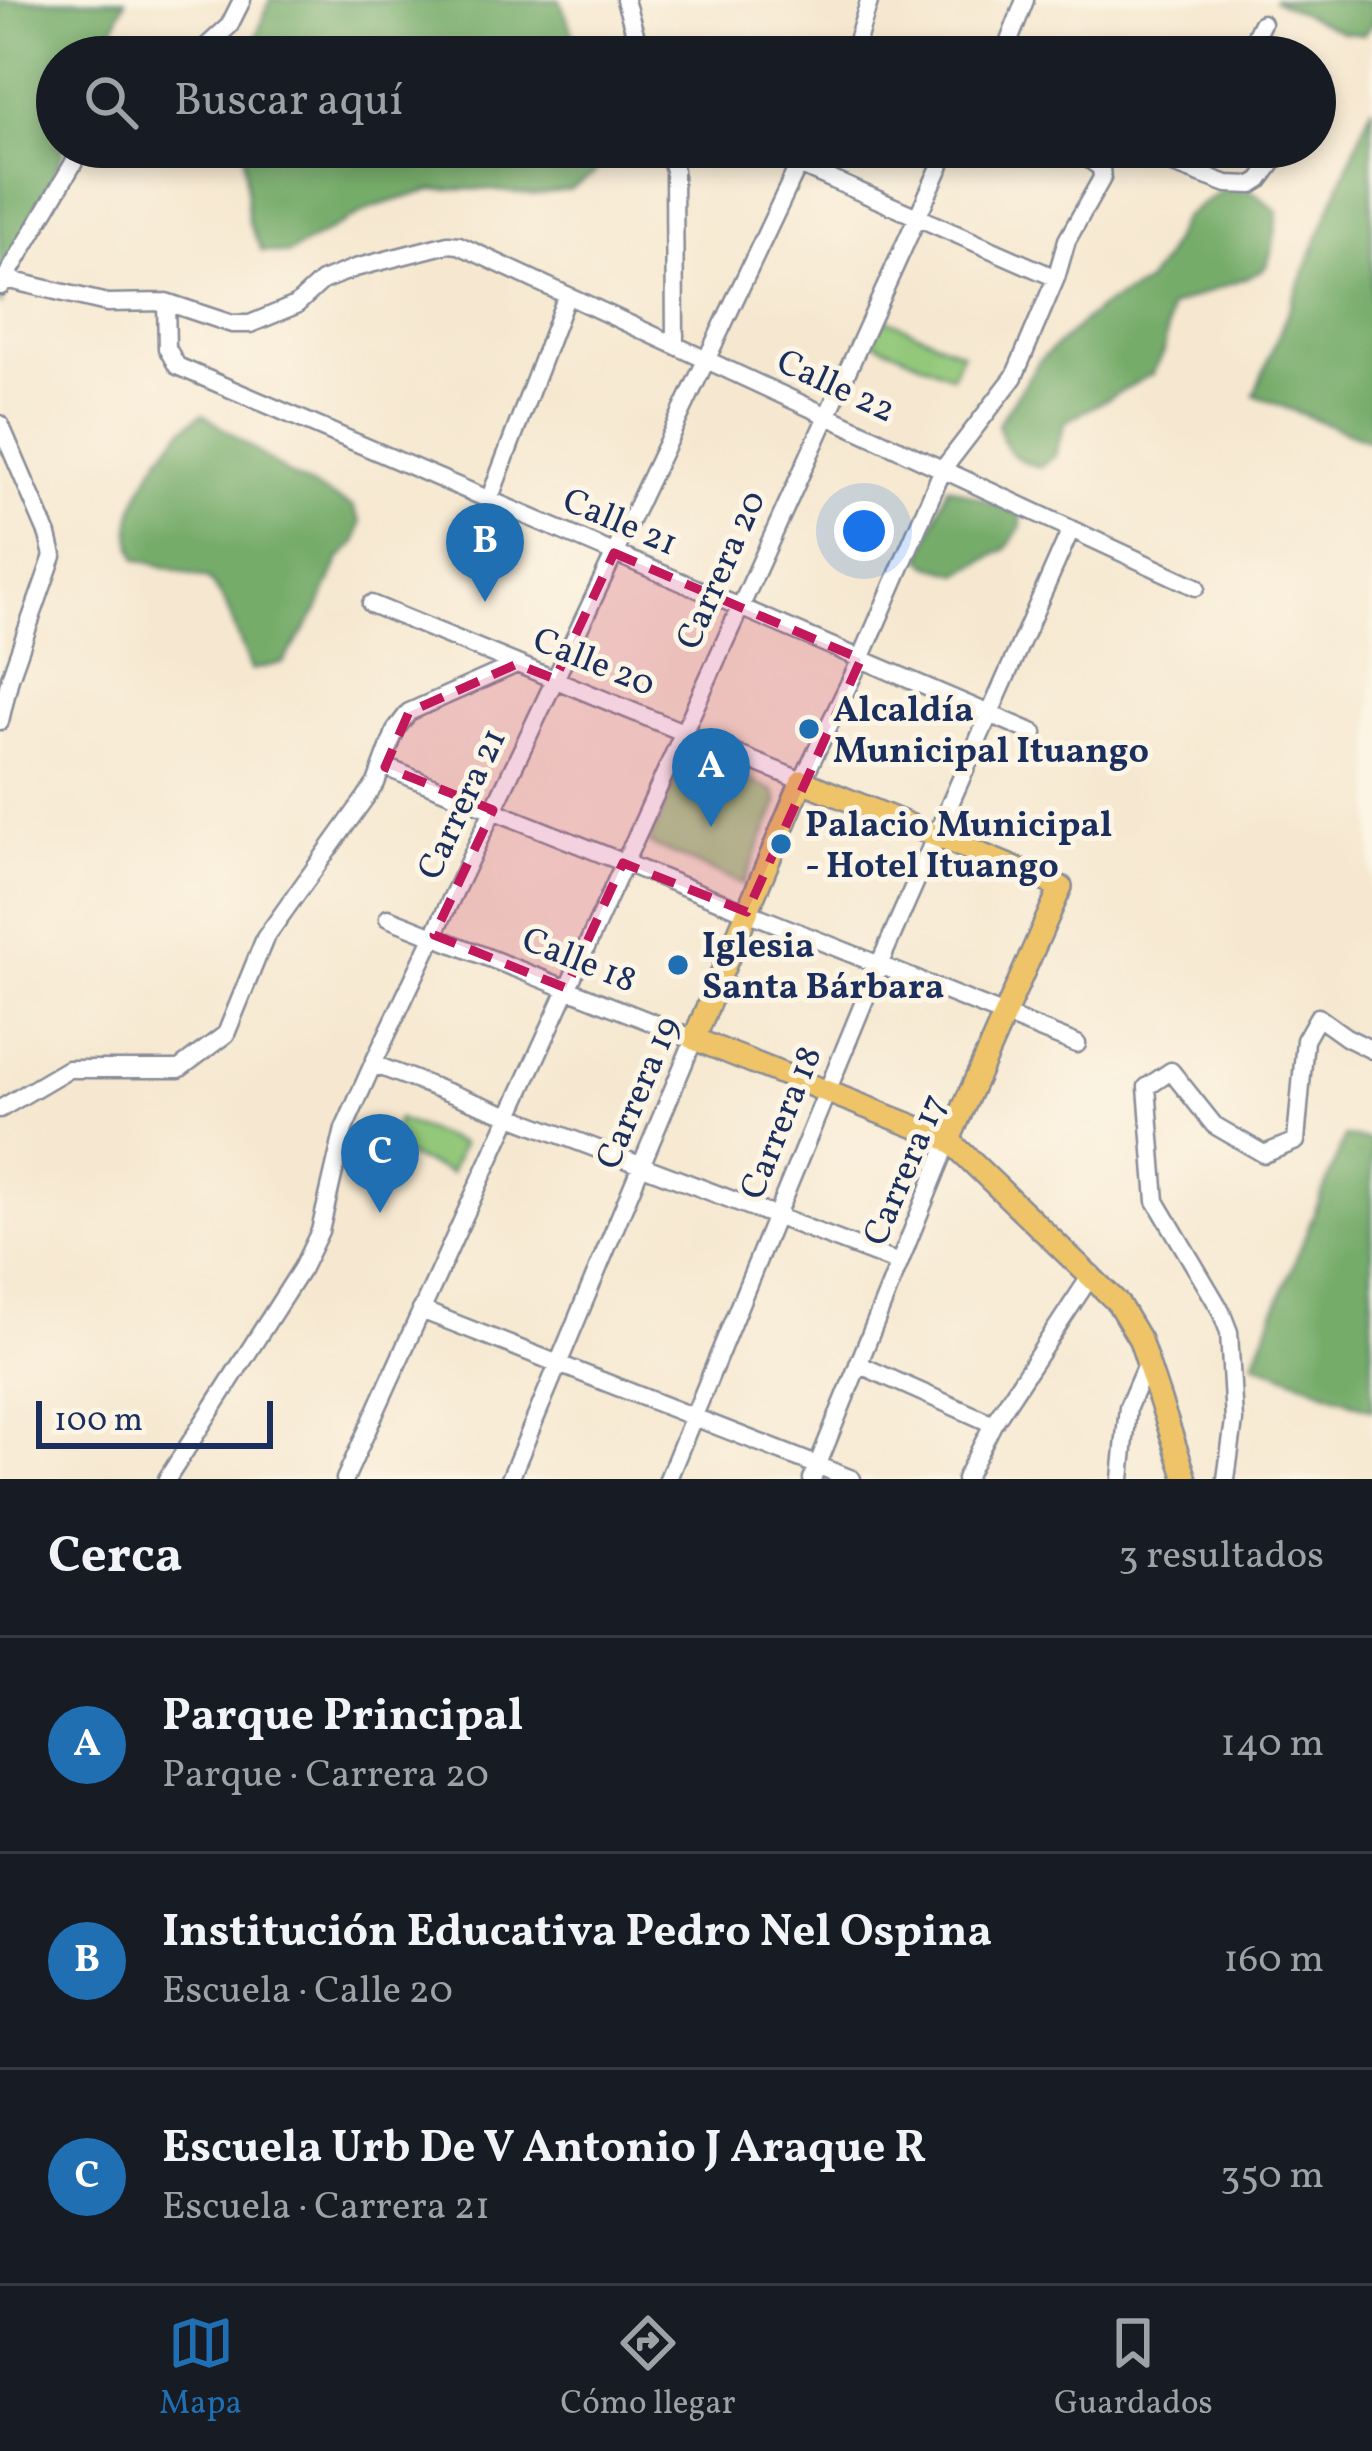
<!DOCTYPE html>
<html lang="es">
<meta charset="utf-8">
<style>
body{margin:0;font-family:Vollkorn,serif;background:#242831;color:#f1f3f6}
.scale{position:absolute;left:36px;bottom:30px;width:237px;box-sizing:border-box;padding-left:12px;border:6px solid #1b2f5e;border-top:0;font-size:33px;line-height:42px;white-space:nowrap;color:#1b2f5e;-webkit-text-stroke:9px #fcf5e5;paint-order:stroke}
.you{position:absolute;left:864px;top:531px;width:42px;height:42px;margin:-30px;border:9px solid #fff;border-radius:50%;background:#1a73e8;box-shadow:0 0 0 18px #1a73e833}
.badge{display:grid;place-items:center;width:78px;height:78px;border-radius:50%;background:#1f6fb2;color:#fff;font-size:39px;font-weight:700}
.pin{position:absolute;translate:-50% -99px;filter:drop-shadow(0 3px 6px #0008)}
.pin::after{content:'';position:absolute;top:63px;width:42px;height:36px;background:inherit;clip-path:polygon(0 0,100% 0,50% 100%)}
.list{margin:0;padding:0;list-style:none}
h2{display:flex;justify-content:space-between;align-items:center;height:156px;margin:0;padding:0 48px;font-size:51px}
h2 small{font-size:39px;font-weight:400;color:#9ea1a6}
.list li{display:grid;grid-template-columns:78px 1fr auto;gap:36px;align-items:center;box-sizing:border-box;height:216px;padding:0 48px;border-top:3px solid #363941}
.list b{display:block;font-size:45px;white-space:nowrap}
.list p{margin:0;font-size:39px;white-space:nowrap;color:#9ea1a6}
.list em{font-size:39px;font-style:normal;color:#9ea1a6}
.icon{flex:none;width:66px;height:66px;fill:none;stroke:currentColor;stroke-width:2;stroke-linecap:round;stroke-linejoin:round}
.map{position:relative;flex:none;width:1372px;height:1479px;overflow:hidden}
.search{position:absolute;background:#171b24;box-shadow:0 6px 18px #0003;left:36px;right:36px;top:36px;height:132px;display:flex;align-items:center;gap:30px;box-sizing:border-box;padding:0 42px;border-radius:66px;color:#9ea1a6;font-size:45px}
.sheet{height:804px;background:#171b24}
nav{display:flex;justify-content:space-around;align-items:center;box-sizing:border-box;height:168px;border-top:3px solid #363941;background:#171b24;font-size:33px;color:#9ea1a6}
nav a{display:grid;justify-items:center;gap:6px}
nav .on{color:#1f6fb2}
.map>svg:first-child{display:block}
.green{fill:#93c87a;stroke:#577c6c;stroke-width:3}
.forest{fill:#76ac6a;stroke:#486e64;stroke-width:3}
.lines{fill:none;stroke-linecap:round;stroke-linejoin:round}
.minor-casing{stroke:#888c97;stroke-width:21}
.major-casing{stroke:#888c97;stroke-width:26}
.minor{stroke:#fff;stroke-width:16}
.major{stroke:#efc469;stroke-width:21}
.marked{fill:#c2185b;fill-opacity:0.2;stroke:#c2185b;stroke-width:9;stroke-dasharray:24 15;stroke-linejoin:round}
.poi-dot{fill:#1f6fb2;stroke:#fcf5e5;stroke-width:4.5}
.labels{text-anchor:middle;stroke-width:10;stroke-linejoin:round;paint-order:stroke}
.street-label{font-size:36px;fill:#1b2f5e;stroke:#fcf5e5}
.poi-label{font-size:36px;font-weight:bold;fill:#1b2f5e;stroke:#fcf5e5;text-anchor:start}
</style>
<div class="map">
<svg width="1372" height="1479" viewBox="0 0 1372 1479">
<rect width="100%" height="100%" fill="#fcf5e5"/>
<filter id="ink" filterUnits="userSpaceOnUse"><feTurbulence type="fractalNoise" baseFrequency=".00833" numOctaves="2"/><feDisplacementMap in="SourceGraphic" scale="24" xChannelSelector="R" yChannelSelector="G"/><feConvolveMatrix kernelMatrix="1 2 1 2 8 2 1 2 1" color-interpolation-filters="sRGB"/></filter>
<filter id="wash" filterUnits="userSpaceOnUse"><feTurbulence type="fractalNoise" baseFrequency=".004" numOctaves="4" result="noise"/><feDisplacementMap in="SourceGraphic" scale="48" xChannelSelector="R" yChannelSelector="G"/><feGaussianBlur stdDeviation="2.7" result="paint"/><feColorMatrix in="noise" values="0 0 0 0 0 0 0 0 0 0 0 0 0 0 0 0 0 1.4 0 .05"/><feComposite in="paint" operator="in"/></filter>
<g filter="url(#wash)">
<rect width="100%" height="100%" fill="#f6e8d0"/>
<path class="green" d="M 883,317 L 962,353 L 952,376 L 872,341 Z
M 693,755 L 774,791 L 778,803 L 743,884 L 649,844 L 684,757 Z
M 398,1119 L 462,1144 L 450,1173 L 387,1148 Z"/>
<path class="forest" d="M 0,0 L 125,0 L 102,57 L 57,57 L 57,147 L 65,147 L 0,306 Z
M 270,0 L 560,0 L 582,57 L 249,57 Z
M 1273,0 L 1371,0 L 1372,24 L 1363,35 L 1342,32 Z
M 1372,106 L 1372,442 L 1254,395 Z
M 244,147 L 602,147 L 603,149 L 594,174 L 569,190 L 532,195 L 483,189 L 432,190 L 373,207 L 287,254 L 262,251 L 248,222 Z
M 1223,189 L 1254,192 L 1278,212 C 1275,229 1274,256 1263,270 C 1259,274 1183,301 1170,307 L 1164,352 L 1152,374 L 1065,422 L 1055,455 L 1040,467 C 1013,460 1004,451 998,424 L 1040,360 L 1099,308 L 1145,284 L 1163,260 L 1183,218 Z
M 203,414 L 290,475 L 353,507 L 361,523 L 356,542 L 339,560 L 317,612 L 283,663 L 251,670 L 224,600 L 208,579 L 137,559 C 134,550 130,540 130,531 C 131,493 171,432 203,414 Z
M 948,486 L 1021,514 L 1021,527 L 1006,549 L 959,574 L 930,566 L 921,558 Z
M 1345,1137 L 1372,1140 L 1372,1410 L 1254,1362 Z"/>
</g>
<g filter="url(#ink)">
<g class="lines">
<defs>
<path id="minor" d="M 625,0 L 642,57
M 195,57 L 229,26 L 242,0
M 852,57 L 869,2
M 1003,57 L 1025,0
M 1245,57 L 1262,23
M 1315,94 L 1323,82
M 667,147 L 674,170 L 675,345
M 758,147 L 1056,278
M 1127,147 L 1227,184 L 1252,185 L 1260,180 L 1284,147
M 1187,168 L 1198,147
M 5,279 L 107,303 L 166,302 L 232,324 L 250,324 L 296,305 L 322,281 L 355,268 L 448,244 L 459,245 L 1196,587
M 1,286 L 83,147
M 166,302 L 167,348 L 177,366 L 1034,733
M 0,424 L 48,535 L 53,556 L 10,678 L 0,721
M 489,500 L 567,295
M 371,604 L 802,781 L 861,659 L 943,469 L 1014,377 L 1056,278 L 1067,240 L 1102,178 L 1101,168 L 1073,147
M 385,767 L 1077,1044
M 388,918 L 694,1039 L 510,1479
M 373,1064 L 899,1263
M 0,1109 L 68,1069 L 179,1069 L 226,1034 L 265,938 L 376,783 L 396,729 L 409,712 L 517,664
M 421,1310 L 852,1479
M 858,1364 L 993,1424
M 167,1479 L 302,1268 L 320,1231 L 344,1129 L 373,1064 L 807,147
M 345,1479 L 949,147
M 668,1479 L 879,965 L 1071,529
M 812,1479 L 949,1140
M 965,1479 L 993,1424 L 1092,1274
M 1121,1479 L 1128,1407 L 1146,1365
M 1226,1479 L 1234,1421 L 1229,1332 L 1220,1309 L 1156,1201 L 1147,1087 L 1171,1071 L 1214,1125 L 1264,1154 L 1296,1141 L 1305,1040 L 1318,1017 L 1346,1037 L 1372,1050"/>
<path id="major" d="M 949,1140 L 1061,887 L 802,781 L 694,1039 L 949,1140 L 1118,1303 L 1140,1340 L 1186,1479"/>
</defs>
<use href="#minor" class="minor-casing"/>
<use href="#major" class="major-casing"/>
<use href="#minor" class="minor"/>
<use href="#major" class="major"/>
</g>
</g>
<path class="marked" d="M 614,553 L 861,659 L 747,912 L 623,863 L 566,988 L 434,935 L 493,810 L 385,767 L 409,712 L 517,664 L 555,679 Z"/>
<g class="poi-dot">
<circle cx="809" cy="729" r="12"/>
<circle cx="781" cy="844" r="12"/>
<circle cx="678" cy="965" r="12"/>
</g>
<g class="labels">
<g class="street-label">
<text transform="translate(837 384) rotate(25)" y="13">Calle 22</text>
<text transform="translate(621 520) rotate(23)" y="13">Calle 21</text>
<text transform="translate(719 569) rotate(-66)" y="13">Carrera 20</text>
<text transform="translate(595 660) rotate(22)" y="13">Calle 20</text>
<text transform="translate(460 803) rotate(-65)" y="13">Carrera 21</text>
<text transform="translate(580 958) rotate(22)" y="13">Calle 18</text>
<text transform="translate(636 1092) rotate(-67)" y="13">Carrera 19</text>
<text transform="translate(779 1122) rotate(-68)" y="13">Carrera 18</text>
<text transform="translate(903 1169) rotate(-67)" y="13">Carrera 17</text>
</g>
<g class="poi-label">
<text x="833" y="721">Alcaldía<tspan x="833" dy="41">Municipal Ituango</tspan></text>
<text x="805" y="836">Palacio Municipal<tspan x="805" dy="41">- Hotel Ituango</tspan></text>
<text x="702" y="957">Iglesia<tspan x="702" dy="41">Santa Bárbara</tspan></text>
</g>
</g>
</svg>
<div class="scale">100 m</div>
<div class="you"></div>
<div class="pin badge" style="left:711px;top:827px">A</div>
<div class="pin badge" style="left:485px;top:602px">B</div>
<div class="pin badge" style="left:380px;top:1213px">C</div>
<div class="search"><svg class="icon" aria-label="search" viewBox="0 0 24 24"><circle cx="10" cy="10" r="6"/><path d="M15 15l6 6"/></svg>Buscar aquí</div>
</div>
<section class="sheet">
<h2>Cerca<small>3 resultados</small></h2>
<ul class="list">
<li><span class="badge">A</span><div><b>Parque Principal</b><p>Parque · Carrera 20</p></div><em>140 m</em></li>
<li><span class="badge">B</span><div><b>Institución Educativa Pedro Nel Ospina</b><p>Escuela · Calle 20</p></div><em>160 m</em></li>
<li><span class="badge">C</span><div><b>Escuela Urb De V Antonio J Araque R</b><p>Escuela · Carrera 21</p></div><em>350 m</em></li>
</ul>
</section>
<nav>
<a class="on"><svg class="icon" aria-label="map" viewBox="0 0 24 24"><path d="M3 6l6-2 6 2 6-2v14l-6 2-6-2-6 2zM9 4v14M15 6v14"/></svg>Mapa</a>
<a><svg class="icon" aria-label="directions" viewBox="0 0 24 24"><path d="M12 3l9 9-9 9-9-9zM9 14v-3h6M13 9l2 2-2 2"/></svg>Cómo llegar</a>
<a><svg class="icon" aria-label="saved" viewBox="0 0 24 24"><path d="M7 4h10v16l-5-4-5 4z"/></svg>Guardados</a>
</nav>
